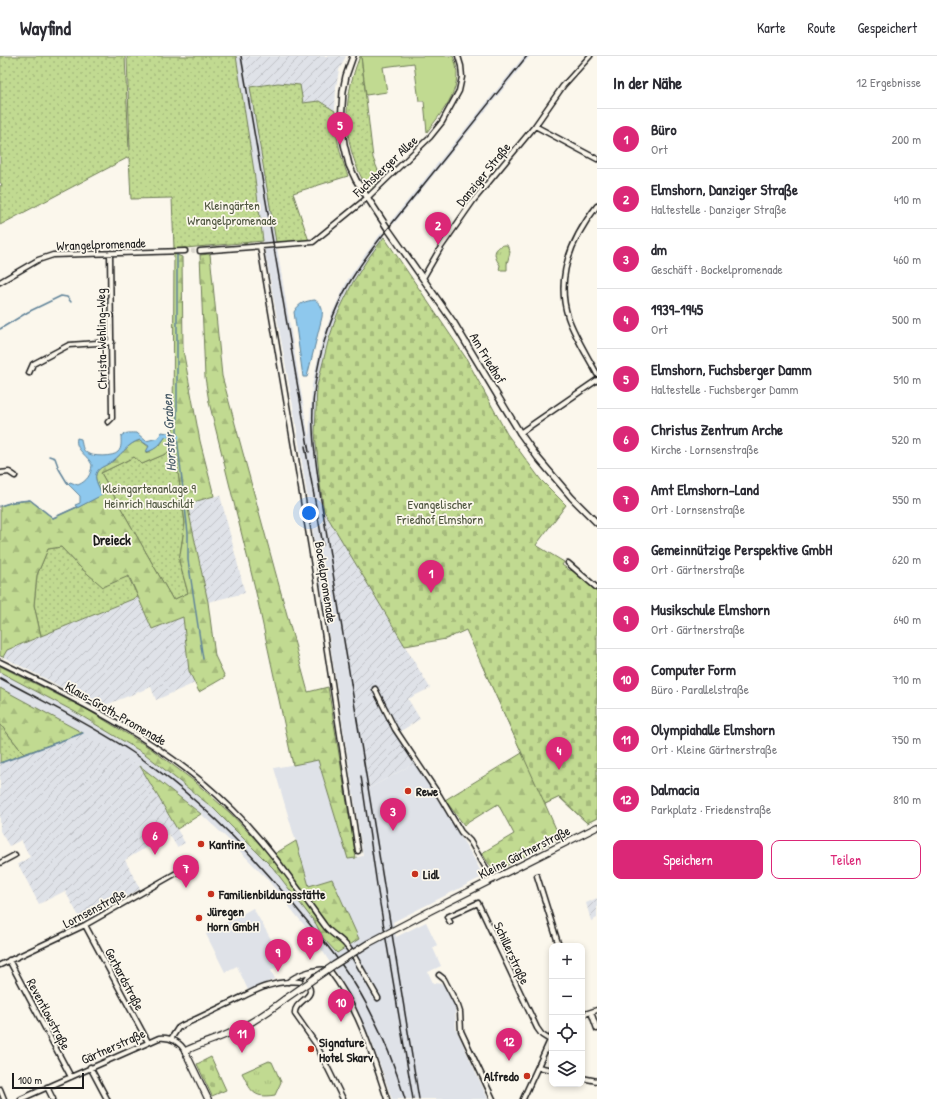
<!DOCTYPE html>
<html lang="de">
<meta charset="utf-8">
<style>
body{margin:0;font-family:"Patrick Hand",sans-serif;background:#f7f7f7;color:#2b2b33}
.controls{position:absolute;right:12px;bottom:12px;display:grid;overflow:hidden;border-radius:8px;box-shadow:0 2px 6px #0003}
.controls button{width:36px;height:36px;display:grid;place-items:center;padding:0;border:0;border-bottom:1px solid #e1e1e2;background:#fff;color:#2b2b33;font:20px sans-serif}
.scale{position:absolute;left:12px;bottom:10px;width:72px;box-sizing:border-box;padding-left:4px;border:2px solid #1c1c1c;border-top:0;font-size:11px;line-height:14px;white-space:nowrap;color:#1c1c1c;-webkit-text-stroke:3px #fbf7ec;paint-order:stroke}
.you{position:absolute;left:309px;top:457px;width:14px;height:14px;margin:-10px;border:3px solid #fff;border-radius:50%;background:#1a73e8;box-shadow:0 0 0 6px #1a73e833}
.badge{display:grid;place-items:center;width:26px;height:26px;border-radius:50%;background:#db2777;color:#fff;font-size:13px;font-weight:700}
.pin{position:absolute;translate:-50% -33px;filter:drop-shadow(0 1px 2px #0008)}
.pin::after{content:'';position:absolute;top:21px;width:14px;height:12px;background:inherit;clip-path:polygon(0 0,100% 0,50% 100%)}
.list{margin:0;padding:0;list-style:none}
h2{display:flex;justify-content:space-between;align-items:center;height:52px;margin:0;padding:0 16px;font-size:17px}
h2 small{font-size:13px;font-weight:400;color:#7c7c81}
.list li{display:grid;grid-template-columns:26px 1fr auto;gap:12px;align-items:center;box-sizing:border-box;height:60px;padding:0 16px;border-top:1px solid #e1e1e2}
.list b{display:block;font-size:15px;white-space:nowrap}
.list p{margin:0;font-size:13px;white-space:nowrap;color:#7c7c81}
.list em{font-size:13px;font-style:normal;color:#7c7c81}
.actions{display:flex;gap:8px;padding:12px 16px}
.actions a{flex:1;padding:9px 0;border:1px solid #db2777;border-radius:8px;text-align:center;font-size:14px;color:#db2777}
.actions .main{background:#db2777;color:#fff}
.icon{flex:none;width:22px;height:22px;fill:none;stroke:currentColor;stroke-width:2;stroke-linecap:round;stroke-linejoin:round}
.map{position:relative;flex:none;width:597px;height:1043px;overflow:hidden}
header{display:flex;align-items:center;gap:24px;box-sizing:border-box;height:56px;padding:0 20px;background:#fff;border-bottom:1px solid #e1e1e2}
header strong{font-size:19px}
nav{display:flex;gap:22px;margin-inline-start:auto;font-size:14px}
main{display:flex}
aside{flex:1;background:#fff}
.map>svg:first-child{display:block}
.built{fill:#dfe2e8}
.industrial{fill:url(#industrial-furrows)}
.grass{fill:url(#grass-dots);stroke:#6e7b56}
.forest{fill:url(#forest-firs);stroke:#6e7b56;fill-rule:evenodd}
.cemetery{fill:url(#cemetery-stones);stroke:#6e7b56}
.park{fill:url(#park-tufts);stroke:#6e7b56}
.pitch{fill:#c1da91;stroke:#6e7b56}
.water{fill:#8ec8ed;stroke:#608399}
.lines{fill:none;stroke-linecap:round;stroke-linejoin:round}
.stream{stroke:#608399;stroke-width:1.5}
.canal{stroke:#8ec8ed;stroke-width:5}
.minor-tunnel{stroke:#dad6cd;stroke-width:4;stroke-dasharray:4 2;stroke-linecap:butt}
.minor-casing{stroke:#1c1c1c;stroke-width:7}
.tertiary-casing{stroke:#1c1c1c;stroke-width:8}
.secondary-casing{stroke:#1c1c1c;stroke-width:8}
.minor{stroke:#fbf7ec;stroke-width:4}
.tertiary{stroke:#fbf7ec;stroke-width:5}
.secondary{stroke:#fbf7ec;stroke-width:5.5}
.rail{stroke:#1c1c1c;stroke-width:1.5}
.secondary-bridge-casing{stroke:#1c1c1c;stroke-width:8;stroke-linecap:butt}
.secondary-bridge{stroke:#fbf7ec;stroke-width:5.5}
.poi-dot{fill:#c8321e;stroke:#fbf7ec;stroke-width:1.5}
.labels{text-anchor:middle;stroke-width:3.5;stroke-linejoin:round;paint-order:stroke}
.street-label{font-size:13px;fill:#1c1c1c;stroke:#fbf7ec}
.park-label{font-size:13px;fill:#4e553f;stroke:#fbf7ec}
.poi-label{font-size:13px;font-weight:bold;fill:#1c1c1c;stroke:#fbf7ec;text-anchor:start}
.water-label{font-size:14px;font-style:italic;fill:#445865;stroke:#fbf7ec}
.neighbourhood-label{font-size:14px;font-weight:bold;fill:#1c1c1c;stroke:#fbf7ec}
</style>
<header>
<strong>Wayfind</strong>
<nav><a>Karte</a><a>Route</a><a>Gespeichert</a></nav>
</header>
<main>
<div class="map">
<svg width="597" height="1043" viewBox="0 0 597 1043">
<defs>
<pattern id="industrial-furrows" width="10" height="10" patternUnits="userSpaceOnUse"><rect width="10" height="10" fill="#dfe2e8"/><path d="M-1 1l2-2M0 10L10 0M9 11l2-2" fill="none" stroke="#bfc1c6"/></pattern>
<pattern id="grass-dots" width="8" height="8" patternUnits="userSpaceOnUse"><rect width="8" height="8" fill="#c1da91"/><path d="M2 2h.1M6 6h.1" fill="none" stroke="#a5ba7c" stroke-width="1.8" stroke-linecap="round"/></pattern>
<pattern id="forest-firs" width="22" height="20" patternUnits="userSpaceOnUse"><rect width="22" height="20" fill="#c1da91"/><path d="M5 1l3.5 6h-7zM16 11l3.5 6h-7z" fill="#a5ba7c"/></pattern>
<pattern id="cemetery-stones" width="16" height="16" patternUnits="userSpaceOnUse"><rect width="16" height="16" fill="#c1da91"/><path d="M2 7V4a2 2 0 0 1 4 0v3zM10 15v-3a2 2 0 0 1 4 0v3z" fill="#a5ba7c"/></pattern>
<pattern id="park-tufts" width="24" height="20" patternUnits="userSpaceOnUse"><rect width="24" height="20" fill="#c1da91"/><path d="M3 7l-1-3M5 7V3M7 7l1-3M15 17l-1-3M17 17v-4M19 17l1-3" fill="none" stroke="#a5ba7c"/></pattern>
</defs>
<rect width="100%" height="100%" fill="#fbf7ec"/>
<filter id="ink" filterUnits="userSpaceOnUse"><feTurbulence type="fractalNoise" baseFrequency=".025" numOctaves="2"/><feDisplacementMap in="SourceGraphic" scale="8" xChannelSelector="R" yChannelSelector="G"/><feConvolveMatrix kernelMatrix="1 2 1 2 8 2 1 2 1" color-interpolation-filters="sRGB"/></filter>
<g filter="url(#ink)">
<path class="built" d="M 236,0 L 245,0 L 309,383 L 312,329 L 322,284 L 332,257 L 348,223 L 364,200 L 382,176 L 384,181 L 367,204 L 353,226 L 337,259 L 328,286 L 317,330 L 315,377 L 317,402 L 370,732 L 415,707 L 475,804 L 481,816 L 481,822 L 478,823 L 393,866 L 396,881 L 426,866 L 437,889 L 433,892 L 441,910 L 428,916 L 433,927 L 444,928 L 455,951 L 456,973 L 488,1043 L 392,1043 L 370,981 L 343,927 L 313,880 L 267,823 L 230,785 L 201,758 L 140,710 L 0,632 L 0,616 L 75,656 L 145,698 L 213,752 L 273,812 L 309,830 L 274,712 L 318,704 L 348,803 L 363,800 L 294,355 L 263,185 L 254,115 Z
M 524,0 L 530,0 L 393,169 L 391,165 Z
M 253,852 L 283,904 L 281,909 L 271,914 L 275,923 L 248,934 L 237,910 L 225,916 L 206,878 Z"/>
<path class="industrial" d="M 245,0 L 346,0 L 339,14 L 336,31 L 335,55 L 319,45 L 303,47 L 278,27 L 250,31 Z
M 220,439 L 245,537 L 208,546 L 187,447 Z
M 324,455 L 430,632 L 408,643 L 420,663 L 396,678 L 415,707 L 370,732 Z
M 138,541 L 152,573 L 183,560 L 189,615 L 195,627 L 156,644 L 151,631 L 98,652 L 52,626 L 3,601 L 7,594 Z
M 83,677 L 140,710 L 185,787 L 177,791 L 169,778 L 125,804 L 140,833 L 82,866 L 65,835 L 39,848 L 18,808 L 30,801 L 21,784 L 9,790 L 0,775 L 0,707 Z
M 597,842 L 597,862 L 591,865 L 586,847 Z"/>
<path class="grass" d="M 0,0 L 125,0 L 129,95 L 130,94 L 127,0 L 236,0 L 254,115 L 263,185 L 174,193 L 172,142 L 131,143 L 129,101 L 0,169 L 0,130 L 2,129 L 0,126 Z
M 360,0 L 361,0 L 373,102 L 381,122 L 368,134 C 342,89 341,47 360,0 Z
M 278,27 L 300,29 L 303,47 L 319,45 L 335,55 C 335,79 340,99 348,120 L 293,137 L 309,185 L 276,186 L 250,31 Z
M 175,394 L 185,467 L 179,505 L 188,537 L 173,544 L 101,417 L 134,401 L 142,408 Z
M 61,491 L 81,512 L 103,530 L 128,520 L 138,541 L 41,580 L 34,549 L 37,519 L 48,493 Z
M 0,668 L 24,698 L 0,707 Z"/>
<path class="forest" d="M 174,198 L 182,201 L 183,294 L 200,385 L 214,440 L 187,448 L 208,546 L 215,600 L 225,621 L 199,636 L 189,615 L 183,561 L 152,573 L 129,520 L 103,531 L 81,512 L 61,491 L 48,493 L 37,519 L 34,549 L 41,580 L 7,594 L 3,601 L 0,600 L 0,450 L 13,446 L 30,444 L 53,462 L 77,451 L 77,452 L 101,439 C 100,433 94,424 96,418 C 98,412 103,411 108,408 C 120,402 127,387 140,384 L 149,391 L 147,397 L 160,389 L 168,377 L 173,377 ZM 175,394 L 185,467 L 179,505 L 188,537 L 173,544 L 101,417 L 134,401 L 142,408 Z
M 210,198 L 222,320 L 308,636 L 328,631 L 356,802 L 348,803 L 318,704 L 293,709 L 255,532 L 209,346 L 205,321 L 200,199 Z
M 482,609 L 597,762 L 587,767 L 559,741 L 545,748 L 560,782 L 500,813 C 490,813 487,805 482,797 L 514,778 L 498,748 L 464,769 L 445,744 L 522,697 Z
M 0,610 L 88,654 L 150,692 L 194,725 L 230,757 L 271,800 L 296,785 L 309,830 L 332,823 L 359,883 L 337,897 L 323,882 L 316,868 L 273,812 L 213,752 L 145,698 L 75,656 L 0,616 Z
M 0,632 L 83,677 L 24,698 L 0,668 Z
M 140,710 L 201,758 L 177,773 Z"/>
<path class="cemetery" d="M 384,181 L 466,302 L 507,378 L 541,424 L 566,449 L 536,489 L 564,506 L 562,509 L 569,514 L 574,515 L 597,535 L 597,762 L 587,767 L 560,741 L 545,748 L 466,574 L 446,583 L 405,590 L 324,455 L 320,428 L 315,377 L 317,330 L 328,286 L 337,259 L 353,226 L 367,204 Z
M 211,1001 L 226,1034 L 212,1040 L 197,1008 Z"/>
<path class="park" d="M 503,189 L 507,189 L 510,196 L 507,208 L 507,214 L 499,214 L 500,209 C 494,201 492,193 503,189 Z
M 269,1005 L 272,1006 L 281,1026 L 275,1039 C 252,1043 251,1034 242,1017 Z"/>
<path class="pitch" d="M 361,0 L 453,0 C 466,30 444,53 427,76 L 424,45 L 419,45 L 414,7 L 383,11 L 387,36 L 366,39 Z"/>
<path class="water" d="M 315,244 C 322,249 323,253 322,261 L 307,321 L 303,321 L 294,256 C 299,247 305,245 315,244 Z
M 162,376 L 168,377 C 162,386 157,394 146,396 L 149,390 L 140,384 C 127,387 120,402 108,408 C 103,411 98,412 96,418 C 94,424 100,432 102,439 L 77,452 L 75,449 L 80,447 L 80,440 L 68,428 L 70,426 L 78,429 C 87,425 91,419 92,409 C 88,399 74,394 77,382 L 81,383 C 82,388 82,394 87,397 C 92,401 114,401 118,396 C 122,392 121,386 121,380 C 126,376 131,377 137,377 L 146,385 L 158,382 Z"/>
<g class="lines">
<path class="stream" d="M 177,197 L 177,381 L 188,477 L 188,504 L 203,603
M 0,273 L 28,256 L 61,240 L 67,241 L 71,246
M 49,400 L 55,402 L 59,413 L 68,428
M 0,450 L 13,446 L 30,444 L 53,462 L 77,451
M 0,707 L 83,677"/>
<path class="canal" d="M 167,379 L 177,381"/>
<path class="minor-tunnel" d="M 185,195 L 200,195"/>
<defs>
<path id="minor" d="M 535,70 L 597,103
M 597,150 C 572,182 555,220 568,261 C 575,281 587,299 597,318
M 260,190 L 311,491 L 358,795
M 200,195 L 313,186 L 367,142 L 430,81 L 442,66 L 459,35 L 462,21 L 461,10 L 458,0
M 423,222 L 441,191 L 473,145 L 535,70 L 563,30 L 590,0
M 0,226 L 38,204 L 53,199 L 185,195
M 29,317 L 33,308 L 69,289 L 112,286
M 108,366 L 112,362 L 110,197
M 520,377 L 597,324
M 0,417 L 9,416 L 15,420
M 568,507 L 597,532
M 0,606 C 83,646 167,688 233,754 C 268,789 296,830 325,870 C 331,878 339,881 345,888 C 348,891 351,896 354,900 C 362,914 370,928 378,942
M 375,633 L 395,673 L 439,739 L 461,776 L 470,785 L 493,824
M 0,807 L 15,799
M 537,820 L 559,890
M 450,866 L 447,861 L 478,847 L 537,972 L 542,979 L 550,984
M 85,869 L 148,986
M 9,904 L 71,1021
M 0,909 L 85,869 L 194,807
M 439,919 L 444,923 L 458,950 L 460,956 L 461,975 L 493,1043
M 288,926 C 296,919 320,910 330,915 C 358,951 373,1000 387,1043
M 304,927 L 311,916
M 591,956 L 597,973
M 582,959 L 597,954
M 171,983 L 178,972 L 183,969 C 203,960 223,950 242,941 C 250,937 259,932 267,930 C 276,927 303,921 309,931 C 315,942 293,946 295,958 L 316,988 L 343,1043
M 90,1011 L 107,1043
M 538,1011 L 552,1014
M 582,1022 L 597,1025
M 47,1031 L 53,1043
M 0,1033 L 4,1043
M 21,1043 L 159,982 C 171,981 179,985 185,995
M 523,1043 L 552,980"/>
<path id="tertiary" d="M 353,0 L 346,20 L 343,35 L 341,65 L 344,88 L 349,109 L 356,124 L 388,173 L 454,267 L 520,377 L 538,402 L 572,442 L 597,467"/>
<path id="secondary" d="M 428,856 L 597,771
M 208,1043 L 185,995 C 199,988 215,984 230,977 C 250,969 268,956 285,943"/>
</defs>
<use href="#minor" class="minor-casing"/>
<use href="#tertiary" class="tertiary-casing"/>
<use href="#secondary" class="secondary-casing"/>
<use href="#minor" class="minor"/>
<use href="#tertiary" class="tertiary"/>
<use href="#secondary" class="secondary"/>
<path class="rail" d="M 241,0 L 309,396
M 305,390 L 323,489
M 0,622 C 44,646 90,668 132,696 C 195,738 246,790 293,848 C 310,869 329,890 344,912 C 372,951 391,997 405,1043
M 361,720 L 378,836 L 413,1043
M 419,1043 L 321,444 C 316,406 309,368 315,329 C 320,292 332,256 351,224 C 373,188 402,156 428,123 C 461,82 494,41 527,0"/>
<defs>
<path id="secondary-bridge" d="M 285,943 L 334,909 L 369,887 L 428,856"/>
</defs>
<use href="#secondary-bridge" class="secondary-bridge-casing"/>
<use href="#secondary-bridge" class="secondary-bridge"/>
</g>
</g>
<g class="poi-dot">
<circle cx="408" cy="735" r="4"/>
<circle cx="201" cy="788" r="4"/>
<circle cx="415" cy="818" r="4"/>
<circle cx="211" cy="838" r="4"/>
<circle cx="199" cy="862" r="4"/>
<circle cx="311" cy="993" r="4"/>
<circle cx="527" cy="1020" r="4"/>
</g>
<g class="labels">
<g class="street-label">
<text transform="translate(385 110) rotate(-43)" y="5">Fuchsberger Allee</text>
<text transform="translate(483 118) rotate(-51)" y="5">Danziger Straße</text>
<text transform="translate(101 188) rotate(-2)" y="5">Wrangelpromenade</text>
<text transform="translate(101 283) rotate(-91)" y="5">Christa-Wehling-Weg</text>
<text transform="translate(488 302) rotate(59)" y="5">Am Friedhof</text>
<text transform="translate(326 526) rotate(81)" y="5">Bockelpromenade</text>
<text transform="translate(116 657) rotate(30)" y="5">Klaus-Groth-Promenade</text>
<text transform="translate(524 796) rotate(-27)" y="5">Kleine Gärtnerstraße</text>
<text transform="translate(94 852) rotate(-28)" y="5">Lornsenstraße</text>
<text transform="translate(512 897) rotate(65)" y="5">Schillerstraße</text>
<text transform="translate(125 923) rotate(62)" y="5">Gerhardstraße</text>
<text transform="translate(49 958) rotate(62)" y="5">Reventlowstraße</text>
<text transform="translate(113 990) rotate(-24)" y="5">Gärtnerstraße</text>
</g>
<g class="park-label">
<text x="232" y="154">Kleingärten<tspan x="232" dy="15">Wrangelpromenade</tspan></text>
<text x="149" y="437">Kleingartenanlage 9<tspan x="149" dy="15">Heinrich Hauschildt</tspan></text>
<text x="440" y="453">Evangelischer<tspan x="440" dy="15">Friedhof Elmshorn</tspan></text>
</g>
<g class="poi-label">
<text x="416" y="740">Rewe</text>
<text x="209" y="793">Kantine</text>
<text x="423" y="823">Lidl</text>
<text x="219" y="843">Familienbildungsstätte</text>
<text x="207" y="860">Jüregen<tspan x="207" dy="15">Horn GmbH</tspan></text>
<text x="319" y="991">Signature<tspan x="319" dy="15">Hotel Skarv</tspan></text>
<text x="519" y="1025" text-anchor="end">Alfredo</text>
</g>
<g class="water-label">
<text transform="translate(169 377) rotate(-93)" y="5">Horster Graben</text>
</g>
<g class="neighbourhood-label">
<text x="112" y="489">Dreieck</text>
</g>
</g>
</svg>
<div class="controls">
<button>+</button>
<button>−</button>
<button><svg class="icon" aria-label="locate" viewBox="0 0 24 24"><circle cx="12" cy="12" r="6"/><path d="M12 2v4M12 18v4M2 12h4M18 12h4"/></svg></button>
<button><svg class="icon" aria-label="layers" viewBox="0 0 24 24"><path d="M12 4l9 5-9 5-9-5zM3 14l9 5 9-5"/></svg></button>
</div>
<div class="scale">100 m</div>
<div class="you"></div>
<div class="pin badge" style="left:431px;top:537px">1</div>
<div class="pin badge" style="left:438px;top:189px">2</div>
<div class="pin badge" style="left:393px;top:775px">3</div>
<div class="pin badge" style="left:559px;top:714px">4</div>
<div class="pin badge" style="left:340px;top:89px">5</div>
<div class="pin badge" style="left:155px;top:799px">6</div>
<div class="pin badge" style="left:186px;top:832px">7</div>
<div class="pin badge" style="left:310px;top:904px">8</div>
<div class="pin badge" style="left:278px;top:916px">9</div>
<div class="pin badge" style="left:341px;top:966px">10</div>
<div class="pin badge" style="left:242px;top:997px">11</div>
<div class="pin badge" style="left:509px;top:1005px">12</div>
</div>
<aside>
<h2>In der Nähe<small>12 Ergebnisse</small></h2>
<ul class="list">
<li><span class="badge">1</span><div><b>Büro</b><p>Ort</p></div><em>200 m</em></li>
<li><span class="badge">2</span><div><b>Elmshorn, Danziger Straße</b><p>Haltestelle · Danziger Straße</p></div><em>410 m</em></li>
<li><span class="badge">3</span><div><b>dm</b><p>Geschäft · Bockelpromenade</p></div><em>460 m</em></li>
<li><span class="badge">4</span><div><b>1939-1945</b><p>Ort</p></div><em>500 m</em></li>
<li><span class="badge">5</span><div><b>Elmshorn, Fuchsberger Damm</b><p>Haltestelle · Fuchsberger Damm</p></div><em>510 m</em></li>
<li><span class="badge">6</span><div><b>Christus Zentrum Arche</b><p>Kirche · Lornsenstraße</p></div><em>520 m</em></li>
<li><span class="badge">7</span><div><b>Amt Elmshorn-Land</b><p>Ort · Lornsenstraße</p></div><em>550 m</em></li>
<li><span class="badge">8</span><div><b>Gemeinnützige Perspektive GmbH</b><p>Ort · Gärtnerstraße</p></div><em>620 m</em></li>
<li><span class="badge">9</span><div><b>Musikschule Elmshorn</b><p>Ort · Gärtnerstraße</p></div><em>640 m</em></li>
<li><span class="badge">10</span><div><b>Computer Form</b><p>Büro · Parallelstraße</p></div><em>710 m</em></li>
<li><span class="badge">11</span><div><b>Olympiahalle Elmshorn</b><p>Ort · Kleine Gärtnerstraße</p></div><em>750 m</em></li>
<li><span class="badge">12</span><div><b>Dalmacia</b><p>Parkplatz · Friedenstraße</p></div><em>810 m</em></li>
</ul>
<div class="actions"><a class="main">Speichern</a><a>Teilen</a></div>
</aside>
</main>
